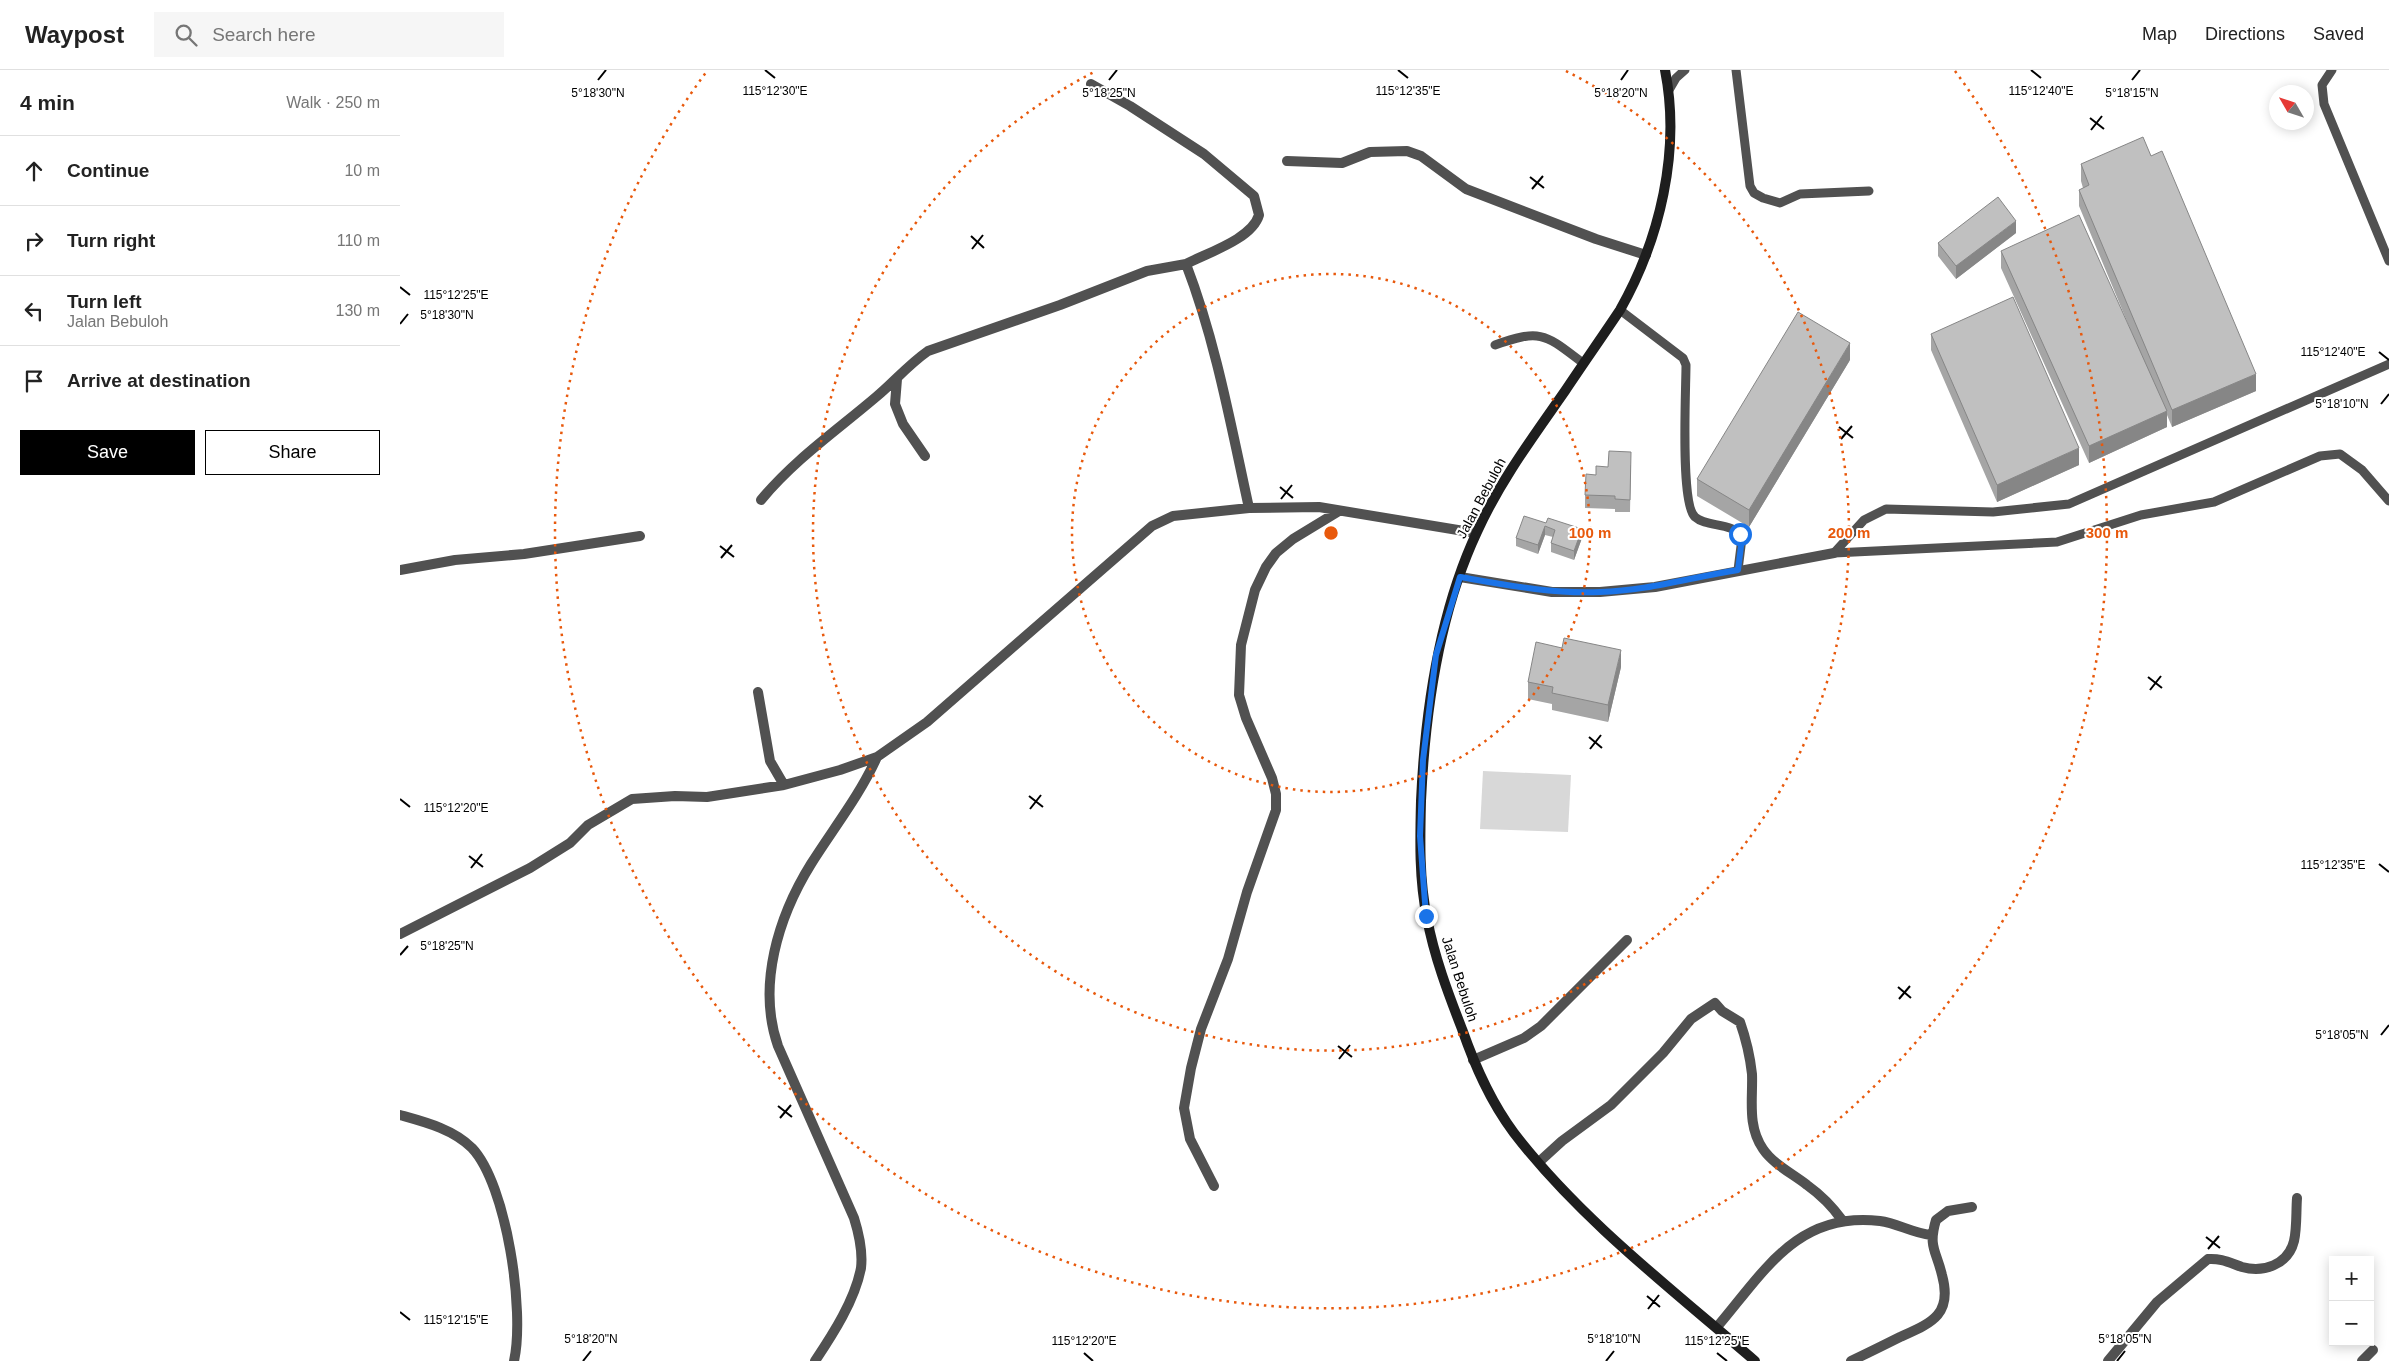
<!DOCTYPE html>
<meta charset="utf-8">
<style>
body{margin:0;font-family:Arial,sans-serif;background:#f6f6f6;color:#222}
.controls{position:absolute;right:15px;bottom:15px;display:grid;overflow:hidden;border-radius:0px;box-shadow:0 2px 12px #0003}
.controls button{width:45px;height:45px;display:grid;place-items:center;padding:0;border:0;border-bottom:1px solid #e0e0e0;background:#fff;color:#222;font:25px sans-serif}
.compass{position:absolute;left:1869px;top:15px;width:45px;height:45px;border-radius:50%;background:#fff;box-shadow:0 2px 12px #0003;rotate:309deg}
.stop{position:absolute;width:15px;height:15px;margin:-11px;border:4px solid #1a73e8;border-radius:50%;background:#fff}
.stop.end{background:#1a73e8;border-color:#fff;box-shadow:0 1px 5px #0008}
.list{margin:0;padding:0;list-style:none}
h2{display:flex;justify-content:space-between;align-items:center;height:65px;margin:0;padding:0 20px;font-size:21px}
h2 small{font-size:16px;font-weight:400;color:#767676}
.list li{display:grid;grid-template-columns:32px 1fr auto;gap:15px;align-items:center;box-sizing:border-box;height:70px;padding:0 20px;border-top:1px solid #e0e0e0}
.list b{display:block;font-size:19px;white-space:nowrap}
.list p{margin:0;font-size:16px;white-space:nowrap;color:#767676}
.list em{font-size:16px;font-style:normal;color:#767676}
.actions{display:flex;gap:10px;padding:15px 20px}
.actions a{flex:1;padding:11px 0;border:1px solid #000;border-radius:0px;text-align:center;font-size:18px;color:#000}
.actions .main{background:#000;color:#fff}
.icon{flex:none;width:28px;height:28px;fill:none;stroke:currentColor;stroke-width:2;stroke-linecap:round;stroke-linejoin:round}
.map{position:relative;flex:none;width:1989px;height:1291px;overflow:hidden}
header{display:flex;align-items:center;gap:30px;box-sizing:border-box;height:70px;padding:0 25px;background:#fff;border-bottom:1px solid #e0e0e0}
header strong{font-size:24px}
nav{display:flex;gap:28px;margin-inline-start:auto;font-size:18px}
.search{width:350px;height:45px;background:#f6f6f6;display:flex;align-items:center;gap:12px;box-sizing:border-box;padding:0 18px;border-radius:0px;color:#767676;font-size:19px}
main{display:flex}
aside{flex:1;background:#fff}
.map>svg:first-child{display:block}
.park{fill:#d8d8d8}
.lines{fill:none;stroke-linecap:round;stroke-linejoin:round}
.lane{stroke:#515151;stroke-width:9}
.street{stroke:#515151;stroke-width:10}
.secondary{stroke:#1e1e1e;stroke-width:10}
.wall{fill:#a5a5a5}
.shaded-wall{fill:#868686}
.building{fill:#c0c0c0;stroke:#868686}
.route{stroke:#1a73e8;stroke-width:6}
.ticks{fill:none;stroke:#000;stroke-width:2}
.ring{fill:none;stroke:#e8590c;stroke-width:2.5;stroke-dasharray:2.5 5}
.labels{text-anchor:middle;stroke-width:4;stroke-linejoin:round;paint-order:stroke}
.street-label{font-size:14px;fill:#000;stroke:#fff}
.ticks-label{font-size:12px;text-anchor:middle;fill:#000;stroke:#fff;stroke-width:4;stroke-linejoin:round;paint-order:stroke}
.centre{fill:#e8590c;stroke:#fff;stroke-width:2.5}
.ring-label{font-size:15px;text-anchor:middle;font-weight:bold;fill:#e8590c;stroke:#fff;stroke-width:4;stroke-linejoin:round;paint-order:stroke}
</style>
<header>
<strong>Waypost</strong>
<div class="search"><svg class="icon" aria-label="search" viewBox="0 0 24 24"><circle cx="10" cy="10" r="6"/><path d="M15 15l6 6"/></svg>Search here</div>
<nav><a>Map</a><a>Directions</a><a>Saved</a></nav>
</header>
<main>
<aside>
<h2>4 min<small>Walk · 250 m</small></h2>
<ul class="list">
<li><svg class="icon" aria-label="ahead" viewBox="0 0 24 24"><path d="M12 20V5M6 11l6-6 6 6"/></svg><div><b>Continue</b></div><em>10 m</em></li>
<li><svg class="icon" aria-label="right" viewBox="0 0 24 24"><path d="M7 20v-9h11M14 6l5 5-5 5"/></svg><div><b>Turn right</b></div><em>110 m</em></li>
<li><svg class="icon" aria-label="left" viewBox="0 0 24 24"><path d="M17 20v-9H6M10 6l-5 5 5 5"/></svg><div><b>Turn left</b><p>Jalan Bebuloh</p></div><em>130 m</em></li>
<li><svg class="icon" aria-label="arrive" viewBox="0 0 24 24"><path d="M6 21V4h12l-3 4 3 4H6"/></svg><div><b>Arrive at destination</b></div></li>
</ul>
<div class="actions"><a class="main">Save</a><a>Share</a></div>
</aside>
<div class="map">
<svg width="1989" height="1291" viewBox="0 0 1989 1291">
<rect width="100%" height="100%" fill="#fff"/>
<path class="park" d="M 1083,701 L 1171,705 L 1168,762 L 1080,759 Z"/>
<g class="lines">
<path class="lane" d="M 1336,0 L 1350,116 L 1354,123 L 1363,128 L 1380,133 L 1400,124 L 1469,121
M 1932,0 L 1922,15 L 1924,34 L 1989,191
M 1269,20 L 1276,8 L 1285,0
M 1220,240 L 1283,288 L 1286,295 C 1286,320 1280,434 1295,447 C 1307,458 1333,451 1342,468 L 1338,500
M 1095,275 C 1142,258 1146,265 1183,293
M 1434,483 L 1464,450 L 1486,439 L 1593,442 L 1669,434 L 1989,294
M 1434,483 L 1657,472 L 1741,445 L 1814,432 L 1920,386 L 1940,384 L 1962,400 L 1989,431"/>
<path class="street" d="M 691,14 L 730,36 L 804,84 L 854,126 L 859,145 C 852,169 807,183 786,194
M 887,91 L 942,93 L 970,82 L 1007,81 L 1021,86 L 1066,119 L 1196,169 L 1246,185
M 497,309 L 495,334 L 503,354 L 525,386
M 361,430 C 394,390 436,361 476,327 C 494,312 508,295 528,281 L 660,235 L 747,201 L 786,194 C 816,272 831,356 849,438
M 0,500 L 55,490 L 124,484 L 240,466
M 1060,507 L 1152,522 L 1200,522 L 1255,517 L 1434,483
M 358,622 L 370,691 L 384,715
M 0,864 L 130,798 L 170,773 L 188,755 L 232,729 L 275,726 L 307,727 L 384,715 L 440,700 L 477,687 L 527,652 L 752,456 L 773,446 L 849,438 L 919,437 L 1076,463
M 1073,990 L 1124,968 L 1141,956 L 1227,870
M 0,1045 C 25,1052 53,1059 72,1078 C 107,1115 125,1242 114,1291
M 1139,1092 L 1162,1071 L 1211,1035 L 1263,983 L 1291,949 L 1315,933 L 1322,941 L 1340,952 C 1346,969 1350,986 1352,1004 C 1353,1029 1347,1056 1363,1079 C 1373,1094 1393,1104 1407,1115 C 1421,1125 1432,1136 1442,1150
M 814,1116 L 790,1069 L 784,1038 L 791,998 L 801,959 L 828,889 L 847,822 L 876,740 L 876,724 L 872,708 L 846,648 L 839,625 L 841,575 L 855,520 L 866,497 L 876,483 L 893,469 L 939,441
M 1317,1257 C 1364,1202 1397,1141 1480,1151 C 1497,1153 1512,1163 1531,1165
M 415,1291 C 433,1264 455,1230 461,1198 C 463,1181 459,1164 454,1148 L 378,976 C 357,916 378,847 411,794 C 433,759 460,725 477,687
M 1451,1291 C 1468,1283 1484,1275 1500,1267 C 1531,1253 1553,1245 1542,1205 C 1536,1180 1528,1177 1536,1150 L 1548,1141 L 1572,1137
M 1708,1291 L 1757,1232 L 1808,1189 C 1821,1188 1830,1193 1842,1197 C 1863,1203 1888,1195 1894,1171 C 1897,1158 1896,1142 1897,1128
M 1962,1291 L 1973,1280"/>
<path class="secondary" d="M 1265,0 C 1281,81 1260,169 1220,240 C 1202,267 1183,294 1165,321 C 1133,367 1100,411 1077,462 C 1039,543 1025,642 1021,731 C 1020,770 1019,809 1027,848 C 1034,886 1048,923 1062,959 C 1075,996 1090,1031 1114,1063 C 1180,1149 1273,1220 1355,1291"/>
</g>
<path class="wall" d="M 1751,86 L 1856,321 L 1772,357 L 1767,345 L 1767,357 L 1689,393 L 1601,198 L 1601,181 L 1736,273 L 1679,136 L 1679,120 L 1683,118 L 1681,111 L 1681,94 Z
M 1616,163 L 1556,209 L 1538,186 L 1538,173 Z
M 1531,264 L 1679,395 L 1597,432 L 1531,280 Z
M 1450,290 L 1349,457 L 1297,426 L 1297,409 Z
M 1231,395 L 1230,442 L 1215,442 L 1215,439 L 1185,438 L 1185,425 L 1196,405 L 1208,397 Z
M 1146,453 L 1182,468 L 1174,490 L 1151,482 L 1151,473 L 1153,467 L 1145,465 L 1138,484 L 1116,476 L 1116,468 Z
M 1221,597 L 1208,652 L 1152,640 L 1152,634 L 1128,629 L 1128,612 Z"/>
<path class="shaded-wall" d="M 1616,151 L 1616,163 L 1556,209 L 1556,196 Z
M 1450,273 L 1450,290 L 1349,457 L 1349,440 Z
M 1856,304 L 1856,321 L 1772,357 L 1772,340 Z
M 1767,341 L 1767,357 L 1689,393 L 1689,376 Z
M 1679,378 L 1679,395 L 1597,432 L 1597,415 Z
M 1145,456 L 1145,465 L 1138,484 L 1138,475 Z
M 1182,459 L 1182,468 L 1174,490 L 1174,481 Z
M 1221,580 L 1221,597 L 1208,652 L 1208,635 Z"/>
<path class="building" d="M 1743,67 L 1751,86 L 1762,81 L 1856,304 L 1772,340 L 1679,120 L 1689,115 L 1681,94 Z
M 1598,127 L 1616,151 L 1556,196 L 1538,173 Z
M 1679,145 L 1767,341 L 1689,376 L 1601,181 Z
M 1613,227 L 1679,378 L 1597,415 L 1531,264 Z
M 1398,242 L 1450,273 L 1349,440 L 1297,409 Z
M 1209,381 L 1231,382 L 1230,430 L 1215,429 L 1215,426 L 1185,425 L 1186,404 L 1196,405 L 1196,396 L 1208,397 Z
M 1124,446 L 1146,453 L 1148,448 L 1182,459 L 1174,481 L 1151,473 L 1155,460 L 1145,456 L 1138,475 L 1116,468 Z
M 1164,568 L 1221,580 L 1208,635 L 1152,623 L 1153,617 L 1128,612 L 1136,572 L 1162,578 Z"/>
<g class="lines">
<path class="route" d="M 1026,846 L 1020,766 L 1023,690 L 1036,585 L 1060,507 C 1106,515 1152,524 1200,522 C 1247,521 1292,507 1338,500 L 1342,468 L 1340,464"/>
</g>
<path class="ticks" d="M 365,0 L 375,8M 998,0 L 1008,8M 1631,0 L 1641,8M 198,10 L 206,0M 709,10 L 717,0M 1221,10 L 1228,0M 1732,10 L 1740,0M 1690,48 L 1704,59M 1691,60 L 1702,46M 1130,107 L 1144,118M 1132,119 L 1143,106M 571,166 L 584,178M 572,179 L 583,165M 0,217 L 10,225M 0,254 L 8,244M 1979,282 L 1989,290M 1981,334 L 1989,324M 1439,357 L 1453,368M 1441,369 L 1452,356M 880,417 L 893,428M 881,429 L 892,415M 320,476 L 334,487M 321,488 L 332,475M 1748,607 L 1762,618M 1750,620 L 1761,606M 1189,667 L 1202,678M 1190,679 L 1201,665M 629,726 L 643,737M 0,729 L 10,737M 630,739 L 641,725M 69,786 L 83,797M 1979,794 L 1989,802M 71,798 L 82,784M 0,885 L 8,876M 1498,917 L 1511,928M 1499,929 L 1510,916M 1981,965 L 1989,955M 938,976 L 952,987M 939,989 L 950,975M 378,1036 L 392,1047M 380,1048 L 391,1035M 1806,1167 L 1820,1178M 1808,1179 L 1819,1166M 1247,1226 L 1260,1237M 1248,1239 L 1259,1225M 0,1242 L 10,1250M 684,1283 L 693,1291M 1317,1283 L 1327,1291M 183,1291 L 191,1281M 1206,1291 L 1214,1281M 1717,1291 L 1725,1281"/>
<g class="ring">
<circle cx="931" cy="463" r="259"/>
<path d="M1166 1A518 518 0 1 1 696 1"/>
<path d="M1555 1A776 776 0 1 1 307 1"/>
</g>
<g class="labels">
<g class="street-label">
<text transform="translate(1081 428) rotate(-62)" y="5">Jalan Bebuloh</text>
<text transform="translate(1060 909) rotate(72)" y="5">Jalan Bebuloh</text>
</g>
</g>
<g class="ticks-label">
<text x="1641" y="25">115°12'40"E</text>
<text x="375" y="25">115°12'30"E</text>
<text x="1008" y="25">115°12'35"E</text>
<text x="198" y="27">5°18'30"N</text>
<text x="709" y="27">5°18'25"N</text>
<text x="1221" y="27">5°18'20"N</text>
<text x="1732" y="27">5°18'15"N</text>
<text x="56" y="229">115°12'25"E</text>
<text x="47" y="249">5°18'30"N</text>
<text x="1933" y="286">115°12'40"E</text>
<text x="1942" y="338">5°18'10"N</text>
<text x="56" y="742">115°12'20"E</text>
<text x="1933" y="799">115°12'35"E</text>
<text x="47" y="880">5°18'25"N</text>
<text x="1942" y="969">5°18'05"N</text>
<text x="56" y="1254">115°12'15"E</text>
<text x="191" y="1273">5°18'20"N</text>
<text x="1214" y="1273">5°18'10"N</text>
<text x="1725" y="1273">5°18'05"N</text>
<text x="684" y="1275">115°12'20"E</text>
<text x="1317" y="1275">115°12'25"E</text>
</g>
<circle cx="931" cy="463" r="8" class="centre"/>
<g class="ring-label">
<text x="1190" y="468">100 m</text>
<text x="1449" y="468">200 m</text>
<text x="1707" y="468">300 m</text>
</g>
</svg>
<div class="controls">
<button>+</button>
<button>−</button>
</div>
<svg class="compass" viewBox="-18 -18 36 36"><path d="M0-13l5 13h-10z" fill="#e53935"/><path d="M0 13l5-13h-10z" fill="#767676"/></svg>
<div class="stop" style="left:1340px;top:464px"></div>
<div class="stop end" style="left:1026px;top:846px"></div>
</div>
</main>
